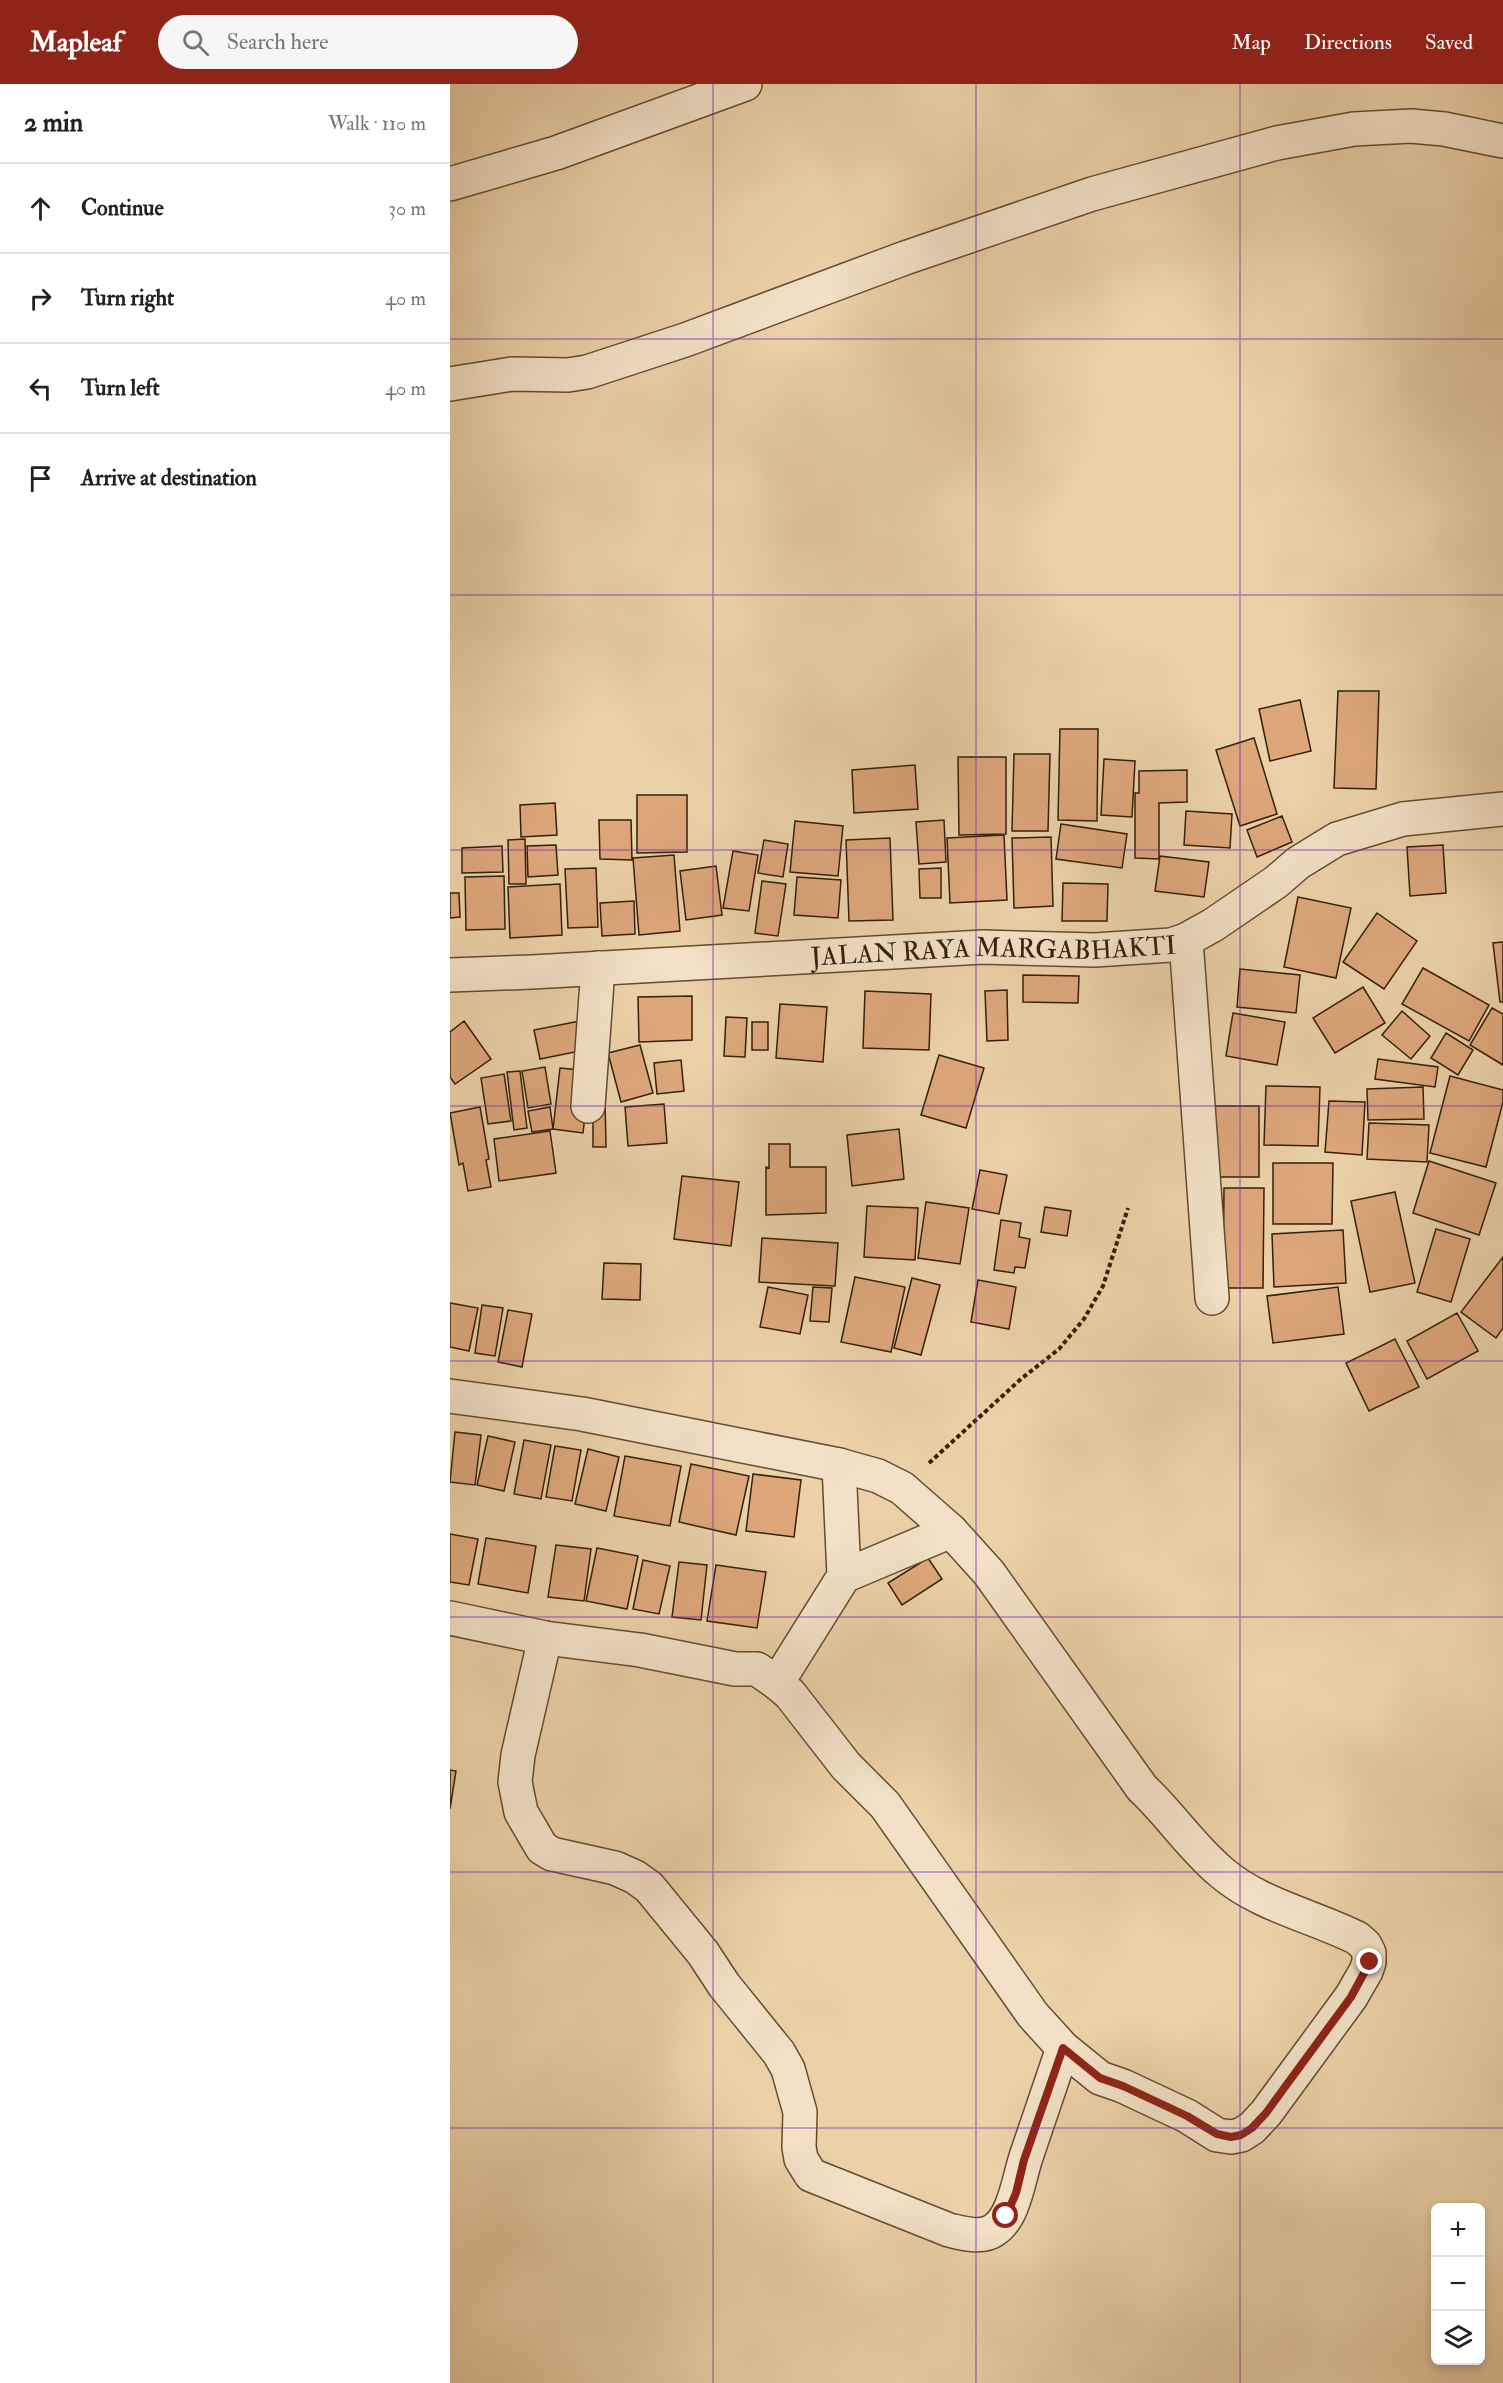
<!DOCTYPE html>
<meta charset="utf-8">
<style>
body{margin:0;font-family:"IM FELL Double Pica",serif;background:#f6f6f6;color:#202124}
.controls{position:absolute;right:18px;bottom:18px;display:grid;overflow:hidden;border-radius:9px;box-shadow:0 3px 9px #0003}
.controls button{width:54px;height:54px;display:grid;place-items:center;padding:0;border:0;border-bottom:2px solid #e0e0e0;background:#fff;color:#202124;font:30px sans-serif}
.stop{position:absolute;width:18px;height:18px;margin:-14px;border:4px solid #8f2418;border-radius:50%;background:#fff}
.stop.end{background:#8f2418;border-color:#fff;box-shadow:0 2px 6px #0008}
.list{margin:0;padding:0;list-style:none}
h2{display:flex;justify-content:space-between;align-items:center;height:78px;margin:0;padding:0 24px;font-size:26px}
h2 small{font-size:20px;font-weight:400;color:#757577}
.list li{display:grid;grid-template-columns:39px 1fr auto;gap:18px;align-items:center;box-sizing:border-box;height:90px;padding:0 24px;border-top:2px solid #e0e0e0}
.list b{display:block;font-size:22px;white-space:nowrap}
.list em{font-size:20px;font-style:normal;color:#757577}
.icon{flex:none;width:33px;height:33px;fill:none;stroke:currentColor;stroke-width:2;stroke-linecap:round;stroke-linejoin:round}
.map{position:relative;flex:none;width:1053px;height:2299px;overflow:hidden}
header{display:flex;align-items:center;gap:36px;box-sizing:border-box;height:84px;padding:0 30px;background:#8f2418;color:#fff}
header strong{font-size:28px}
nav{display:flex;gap:33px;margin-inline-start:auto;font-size:21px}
.search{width:420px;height:54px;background:#f6f6f6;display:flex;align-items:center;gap:15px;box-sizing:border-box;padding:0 21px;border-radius:33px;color:#757577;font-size:22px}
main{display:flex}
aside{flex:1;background:#fff}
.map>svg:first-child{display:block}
.building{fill:#dda77a;stroke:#341f08;stroke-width:1.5}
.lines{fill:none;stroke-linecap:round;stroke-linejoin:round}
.minor-casing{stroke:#624c30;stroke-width:36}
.path{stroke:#341f08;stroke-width:4;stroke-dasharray:4.5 3;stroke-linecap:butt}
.minor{stroke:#f2e1c6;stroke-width:33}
.route{stroke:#8f2418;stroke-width:8}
.grid{fill:none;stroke:#7b2cbf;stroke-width:1.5;stroke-opacity:0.55}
.labels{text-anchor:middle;stroke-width:6;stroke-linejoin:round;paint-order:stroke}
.street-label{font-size:26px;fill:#341f08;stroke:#f2e1c6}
</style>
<header>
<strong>Mapleaf</strong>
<div class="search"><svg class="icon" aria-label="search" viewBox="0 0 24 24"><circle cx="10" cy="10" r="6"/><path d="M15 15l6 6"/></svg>Search here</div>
<nav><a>Map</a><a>Directions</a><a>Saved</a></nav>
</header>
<main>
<aside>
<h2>2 min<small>Walk · 110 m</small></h2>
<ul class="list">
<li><svg class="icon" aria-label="ahead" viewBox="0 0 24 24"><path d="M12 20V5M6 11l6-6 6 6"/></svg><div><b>Continue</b></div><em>30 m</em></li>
<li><svg class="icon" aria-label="right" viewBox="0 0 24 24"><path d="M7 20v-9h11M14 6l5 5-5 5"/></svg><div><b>Turn right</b></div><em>40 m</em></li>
<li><svg class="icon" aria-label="left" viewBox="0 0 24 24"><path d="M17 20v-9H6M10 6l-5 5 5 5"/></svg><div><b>Turn left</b></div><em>40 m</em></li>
<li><svg class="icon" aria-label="arrive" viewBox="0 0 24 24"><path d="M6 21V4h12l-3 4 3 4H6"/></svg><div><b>Arrive at destination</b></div></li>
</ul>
</aside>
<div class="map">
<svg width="1053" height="2299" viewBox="0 0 1053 2299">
<rect width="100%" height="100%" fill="#ebd1a7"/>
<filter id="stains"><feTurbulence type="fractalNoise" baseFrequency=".00333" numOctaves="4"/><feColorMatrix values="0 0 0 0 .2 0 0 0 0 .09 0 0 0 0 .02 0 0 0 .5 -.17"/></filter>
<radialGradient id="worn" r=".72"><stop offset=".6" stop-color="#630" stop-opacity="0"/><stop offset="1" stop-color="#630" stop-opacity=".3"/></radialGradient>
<path class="building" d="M 888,607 L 929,607 L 926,705 L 884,704 Z
M 850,616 L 861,667 L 820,677 L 809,625 Z
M 610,645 L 648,645 L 647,737 L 608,736 Z
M 804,654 L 827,730 L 790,742 L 766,666 Z
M 564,670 L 600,670 L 598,747 L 562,747 Z
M 508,673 L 556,673 L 556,750 L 509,751 Z
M 654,675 L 685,677 L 682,733 L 651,731 Z
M 465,681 L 468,725 L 404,729 L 402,686 Z
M 737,686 L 737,718 L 709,719 L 709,775 L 685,774 L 685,709 L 689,709 L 689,687 Z
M 187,711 L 237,711 L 237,768 L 187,769 Z
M 105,719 L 107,751 L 71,753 L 70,721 Z
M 736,727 L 782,730 L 780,764 L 734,761 Z
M 832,732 L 842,758 L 807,773 L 797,746 Z
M 149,736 L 181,736 L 182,776 L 150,775 Z
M 494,736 L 496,778 L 469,780 L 466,738 Z
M 345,737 L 393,742 L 388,792 L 340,788 Z
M 611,740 L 677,750 L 672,784 L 606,775 Z
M 554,751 L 557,816 L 500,819 L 497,754 Z
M 601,753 L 603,822 L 564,824 L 562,754 Z
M 440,754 L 443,836 L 399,837 L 396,756 Z
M 75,755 L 76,800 L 59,800 L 58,756 Z
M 314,756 L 338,760 L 333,793 L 308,789 Z
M 106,761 L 108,791 L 78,793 L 77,762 Z
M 993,761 L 996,809 L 960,812 L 957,763 Z
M 52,762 L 53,788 L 12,789 L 12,764 Z
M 283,767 L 308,771 L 299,827 L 273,824 Z
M 224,771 L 230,847 L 189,851 L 183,774 Z
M 710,772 L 759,778 L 754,813 L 705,807 Z
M 266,782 L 272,831 L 236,836 L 230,787 Z
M 146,784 L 148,843 L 118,844 L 115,785 Z
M 491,784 L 491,814 L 470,814 L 469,785 Z
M 54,792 L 55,845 L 16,846 L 15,793 Z
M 347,793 L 391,796 L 388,834 L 344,831 Z
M 312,797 L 336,800 L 328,852 L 305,849 Z
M 613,799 L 658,800 L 657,837 L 612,837 Z
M 110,800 L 112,851 L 60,854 L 58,803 Z
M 0,809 L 9,809 L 10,833 L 0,834 Z
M 848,813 L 901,824 L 886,894 L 834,883 Z
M 184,817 L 185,850 L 152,852 L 150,819 Z
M 927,829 L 967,857 L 934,905 L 893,878 Z
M 1053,858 L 1053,918 L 1050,918 L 1043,859 Z
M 973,884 L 1039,921 L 1019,957 L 952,920 Z
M 790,885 L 850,891 L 846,929 L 787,923 Z
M 573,891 L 629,892 L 628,919 L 573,918 Z
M 913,903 L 935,939 L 885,969 L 863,934 Z
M 557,906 L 558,956 L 537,957 L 535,907 Z
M 415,907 L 481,910 L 479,966 L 413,964 Z
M 242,912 L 242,956 L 189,958 L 188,913 Z
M 330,920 L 377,923 L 373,978 L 326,974 Z
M 1042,924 L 1053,930 L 1053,981 L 1020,961 Z
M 952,927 L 980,952 L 961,975 L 932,951 Z
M 783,929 L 835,938 L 827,981 L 776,972 Z
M 276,933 L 297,934 L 295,973 L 274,972 Z
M 14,937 L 41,975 L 5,1000 L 0,993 L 0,948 Z
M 130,937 L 135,966 L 90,975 L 84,946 Z
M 302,938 L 318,938 L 318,966 L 302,966 Z
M 996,949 L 1023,966 L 1008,991 L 981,974 Z
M 190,961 L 203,1009 L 171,1018 L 158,969 Z
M 489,971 L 534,984 L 516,1044 L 471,1031 Z
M 928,975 L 988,983 L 985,1003 L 925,995 Z
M 231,976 L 234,1007 L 207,1010 L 204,979 Z
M 95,983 L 101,1020 L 78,1024 L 72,987 Z
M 110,984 L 140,987 L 133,1049 L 103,1045 Z
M 70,987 L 77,1044 L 64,1046 L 57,988 Z
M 54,990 L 61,1037 L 38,1040 L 31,994 Z
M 1000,992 L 1053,1006 L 1053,1018 L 1036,1083 L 980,1069 Z
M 816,1002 L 870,1003 L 868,1062 L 814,1061 Z
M 973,1003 L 974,1035 L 918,1036 L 917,1005 Z
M 146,1015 L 155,1015 L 156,1063 L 143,1063 L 143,1035 Z
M 879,1017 L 915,1018 L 912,1071 L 875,1068 Z
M 214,1020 L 217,1059 L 178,1062 L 175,1023 Z
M 762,1022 L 809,1022 L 809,1093 L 762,1093 Z
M 30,1023 L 39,1075 L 36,1076 L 41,1103 L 18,1107 L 13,1079 L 9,1081 L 0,1029 Z
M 100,1023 L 103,1045 L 82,1048 L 78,1027 Z
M 919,1039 L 979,1041 L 977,1078 L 917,1075 Z
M 449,1045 L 454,1095 L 402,1102 L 397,1051 Z
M 100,1047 L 106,1089 L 49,1097 L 44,1055 Z
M 319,1060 L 340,1060 L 340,1083 L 376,1083 L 376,1129 L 316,1131 L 316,1083 L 319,1084 Z
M 979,1077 L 1046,1099 L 1029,1151 L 963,1129 Z
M 823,1079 L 883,1079 L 882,1140 L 823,1140 Z
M 530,1086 L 557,1091 L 549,1130 L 522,1125 Z
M 232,1092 L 289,1098 L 281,1162 L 224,1155 Z
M 774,1104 L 814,1104 L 813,1204 L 773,1204 Z
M 945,1108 L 965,1199 L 920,1208 L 901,1117 Z
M 476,1118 L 519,1124 L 510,1180 L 468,1174 Z
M 417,1122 L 468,1124 L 465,1176 L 414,1173 Z
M 595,1123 L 621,1127 L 617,1152 L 591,1148 Z
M 551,1136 L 571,1139 L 569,1153 L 580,1155 L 575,1184 L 565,1183 L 564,1189 L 544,1186 Z
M 986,1145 L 1020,1155 L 1001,1218 L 967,1208 Z
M 893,1146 L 896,1199 L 824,1203 L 822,1150 Z
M 312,1154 L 388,1159 L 385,1202 L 309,1198 Z
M 1053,1173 L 1053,1244 L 1046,1254 L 1011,1228 Z
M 154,1179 L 191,1180 L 190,1216 L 152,1215 Z
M 405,1193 L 455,1203 L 441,1268 L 391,1258 Z
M 462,1194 L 490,1201 L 471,1271 L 444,1264 Z
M 528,1196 L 566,1203 L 559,1245 L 521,1238 Z
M 318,1203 L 358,1211 L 350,1250 L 310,1243 Z
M 363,1203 L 382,1204 L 379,1238 L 360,1237 Z
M 888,1203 L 894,1250 L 823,1259 L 817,1212 Z
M 0,1219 L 28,1224 L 19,1267 L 0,1263 Z
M 32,1221 L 53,1224 L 45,1272 L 25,1269 Z
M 58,1226 L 82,1230 L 72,1283 L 48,1278 Z
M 1007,1229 L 1028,1267 L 977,1295 L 957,1257 Z
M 945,1255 L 969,1303 L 919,1327 L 896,1279 Z
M 5,1348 L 31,1351 L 25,1401 L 0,1398 Z
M 38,1352 L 65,1358 L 54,1407 L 27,1401 Z
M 74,1356 L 101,1361 L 91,1415 L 64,1410 Z
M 105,1362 L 131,1366 L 122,1417 L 96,1413 Z
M 138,1365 L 169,1373 L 156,1427 L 125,1420 Z
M 175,1372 L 231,1382 L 220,1442 L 164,1432 Z
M 241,1380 L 299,1392 L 286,1451 L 229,1438 Z
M 303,1390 L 351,1396 L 344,1453 L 296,1447 Z
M 0,1450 L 28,1455 L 19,1501 L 0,1498 Z
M 36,1454 L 86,1462 L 78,1509 L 28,1500 Z
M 106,1461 L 141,1465 L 134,1517 L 98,1513 Z
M 147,1464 L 188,1472 L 177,1525 L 136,1517 Z
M 478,1474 L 492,1495 L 452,1521 L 438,1499 Z
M 193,1476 L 220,1482 L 209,1530 L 183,1525 Z
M 229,1478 L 257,1481 L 251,1536 L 222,1533 Z
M 266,1481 L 316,1488 L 307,1544 L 257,1537 Z
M 0,1686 L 6,1687 L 0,1725 Z"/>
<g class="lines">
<defs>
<g id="minor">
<path d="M 0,100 L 106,69 L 295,0"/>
<path d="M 0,300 L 62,290 L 118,291 L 137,288 L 235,256 L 455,174 L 642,110 L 827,59 L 904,45 L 961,42 L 994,45 L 1053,57"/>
<path d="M 736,856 L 762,1214"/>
<path id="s1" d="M 0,891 L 82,888 L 533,863 L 645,866 L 721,861 L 736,856 L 763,841 L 826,798 L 848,779 L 887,755 L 953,735 L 1053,725"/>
<path d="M 138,1022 L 148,884"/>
<path d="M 0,1312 L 132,1330 L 389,1381 L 428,1392 L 452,1404 L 501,1447 L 539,1489 L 692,1704 C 720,1730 741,1763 771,1788 C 809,1821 863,1832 907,1854 L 915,1861 L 919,1869 L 919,1878 L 916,1887 L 901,1913 L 816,2029 L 802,2044 L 791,2051 L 781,2053 L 767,2051 L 737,2032 L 673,2002 L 650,1994 L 613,1964 L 583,1931 L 435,1721 L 396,1682 L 340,1610 L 327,1599 L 307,1585 L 285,1585 L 190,1566 L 95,1554 L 0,1534"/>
<path d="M 394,1492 L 501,1447"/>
<path d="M 95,1554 L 68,1671 L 65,1698 L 71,1728 L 92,1764 L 102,1770 L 165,1784 L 185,1793 L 199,1803 L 253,1869 L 274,1901 L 329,1969 L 338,1985 L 350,2028 L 349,2063 L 351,2075 L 361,2091 L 499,2146 C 512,2149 532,2155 544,2146 C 565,2133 569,2092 577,2070 C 589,2035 601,1999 613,1964"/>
<path d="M 327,1599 L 394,1492 L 389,1381"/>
</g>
</defs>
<use href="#minor" class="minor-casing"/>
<path class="path" d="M 479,1379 L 571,1295 L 609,1265 L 634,1235 L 653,1202 L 678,1124"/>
<use href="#minor" class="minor"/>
</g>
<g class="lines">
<path class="route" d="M 556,2132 L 566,2109 L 574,2076 L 613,1964 L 650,1994 L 673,2002 L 737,2032 L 767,2050 L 781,2053 L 791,2051 L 802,2044 L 816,2029 L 832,2007 L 901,1913 L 920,1878"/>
</g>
<path class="grid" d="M 263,0 L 263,2299M 526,0 L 526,2299M 790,0 L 790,2299M 0,255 L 1053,255M 0,511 L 1053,511M 0,766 L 1053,766M 0,1022 L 1053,1022M 0,1277 L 1053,1277M 0,1533 L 1053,1533M 0,1788 L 1053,1788M 0,2044 L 1053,2044"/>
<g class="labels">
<g class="street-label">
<text dy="9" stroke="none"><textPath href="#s1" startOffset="544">JALAN RAYA MARGABHAKTI</textPath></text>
</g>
</g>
<rect width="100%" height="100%" filter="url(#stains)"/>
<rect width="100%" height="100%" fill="url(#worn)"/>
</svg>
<div class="controls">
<button>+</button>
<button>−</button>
<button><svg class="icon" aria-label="layers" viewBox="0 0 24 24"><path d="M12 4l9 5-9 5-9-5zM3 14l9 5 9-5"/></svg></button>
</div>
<div class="stop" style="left:556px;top:2132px"></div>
<div class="stop end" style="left:920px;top:1878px"></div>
</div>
</main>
